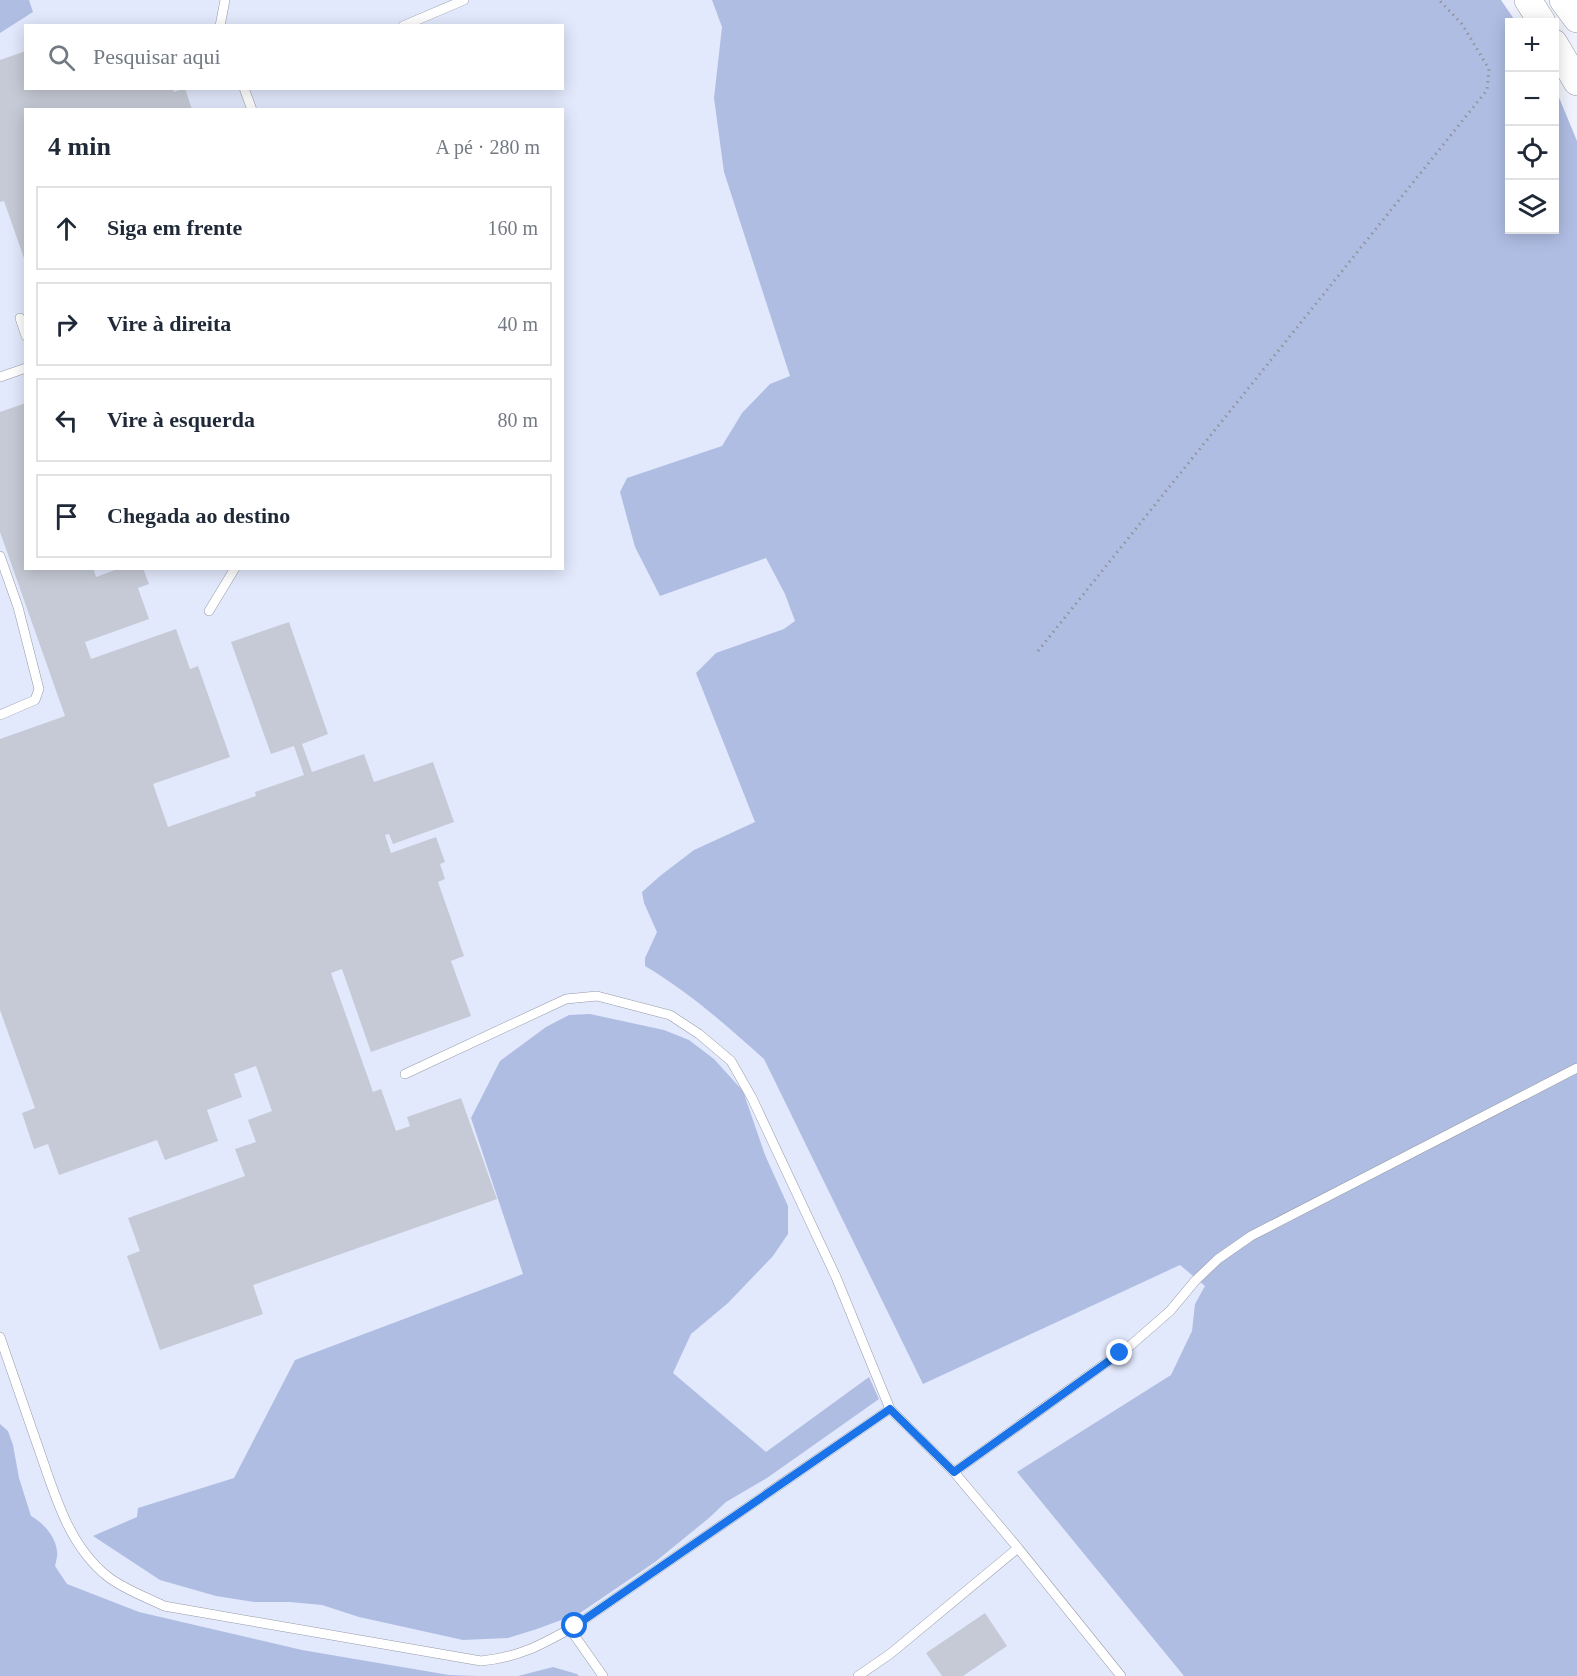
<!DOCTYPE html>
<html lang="pt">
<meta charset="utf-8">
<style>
body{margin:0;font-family:"Times New Roman",serif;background:#f2f2f3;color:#1f2937}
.controls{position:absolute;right:18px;top:18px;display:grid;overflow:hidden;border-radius:0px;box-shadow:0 3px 15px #0003}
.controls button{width:54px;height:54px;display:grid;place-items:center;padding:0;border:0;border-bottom:2px solid #e0e1e3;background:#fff;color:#1f2937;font:30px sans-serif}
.stop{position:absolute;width:18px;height:18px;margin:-14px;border:4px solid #1a73e8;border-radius:50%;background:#fff}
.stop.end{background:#1a73e8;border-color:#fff;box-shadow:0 2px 6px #0008}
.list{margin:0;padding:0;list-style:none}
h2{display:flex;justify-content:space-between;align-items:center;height:78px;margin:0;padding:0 24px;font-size:26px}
h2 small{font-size:20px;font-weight:400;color:#747a83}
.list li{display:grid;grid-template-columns:39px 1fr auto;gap:18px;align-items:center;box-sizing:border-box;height:84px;margin:0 12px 12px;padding:0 12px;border:2px solid #e0e1e3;border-radius:0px}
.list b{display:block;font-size:22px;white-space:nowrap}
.list em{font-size:20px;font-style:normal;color:#747a83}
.icon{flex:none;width:33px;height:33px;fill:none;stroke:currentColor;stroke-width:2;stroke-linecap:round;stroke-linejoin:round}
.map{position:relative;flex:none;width:1577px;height:1676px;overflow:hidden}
.search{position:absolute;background:#fff;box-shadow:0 3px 15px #0003;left:24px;top:24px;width:540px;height:66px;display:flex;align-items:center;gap:15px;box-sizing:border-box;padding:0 21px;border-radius:0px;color:#747a83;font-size:22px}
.panel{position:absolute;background:#fff;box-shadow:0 3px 15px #0003;left:24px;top:108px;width:540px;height:462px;border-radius:0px}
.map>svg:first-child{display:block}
.built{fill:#e2e9fc;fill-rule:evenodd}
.forest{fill:#b0bde3}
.building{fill:#c6cad6}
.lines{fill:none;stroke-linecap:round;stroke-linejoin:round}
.service-casing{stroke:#969aa5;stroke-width:10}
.secondary-casing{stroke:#969aa5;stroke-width:28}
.path{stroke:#92949c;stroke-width:3;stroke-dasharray:1.5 4.5;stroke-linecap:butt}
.service{stroke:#fff;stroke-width:9}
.secondary{stroke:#fff;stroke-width:27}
.route{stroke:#1a73e8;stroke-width:8}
</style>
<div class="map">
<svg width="1577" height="1676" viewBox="0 0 1577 1676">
<rect width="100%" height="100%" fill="#f0f3fd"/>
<path class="built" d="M 0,0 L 822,0 L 1189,1209 L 1372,1676 L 0,1676 ZM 26,26 L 562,26 L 562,88 L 26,88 ZM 26,110 L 562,110 L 562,568 L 26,568 Z"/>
<path class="forest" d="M 0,0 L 29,0 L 33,12 L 0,33 Z
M 712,0 L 1501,0 L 1516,22 L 1510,22 L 1510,230 L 1554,230 L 1555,89 L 1558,95 L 1577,141 L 1577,1676 L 1184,1676 L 1017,1472 L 1171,1375 L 1192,1331 L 1195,1304 L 1205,1286 L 1180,1265 L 923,1384 L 764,1059 C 726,1025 689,992 645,966 L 645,958 L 657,932 L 644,903 L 642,892 L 660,876 L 694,850 L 755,822 L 696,673 L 716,653 L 784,629 L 795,621 L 785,594 L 766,558 L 660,596 L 635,547 L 620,492 L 627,478 L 722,446 L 742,413 L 770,384 L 790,376 L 724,172 L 714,98 L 722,27 Z
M 590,1014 L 664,1030 L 689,1040 L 714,1059 L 743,1091 L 765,1155 L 788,1206 L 788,1234 L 773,1256 L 728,1303 L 691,1334 L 673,1373 L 766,1452 L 869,1377 L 879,1399 L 767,1478 L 726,1502 L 709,1518 L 655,1562 L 580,1613 L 537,1629 L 508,1638 L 463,1640 L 359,1617 L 322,1605 L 290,1602 L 254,1602 L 216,1596 L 160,1580 L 93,1536 L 137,1517 L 138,1508 L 234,1478 L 295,1360 L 523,1274 L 471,1118 L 500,1061 L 546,1027 L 569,1015 Z
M 0,1424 L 8,1431 L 13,1445 L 19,1478 L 31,1516 C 43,1523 55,1535 57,1551 C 58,1555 56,1561 55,1566 L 67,1584 L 139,1612 L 302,1650 L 449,1675 L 477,1676 L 0,1676 Z
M 553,1667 L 577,1674 L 579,1676 L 518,1676 Z"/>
<path class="building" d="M 26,51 L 26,88 L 172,88 L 174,92 L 185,88 L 192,110 L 26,110 L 25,261 L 4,201 L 0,202 L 0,60 Z
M 26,403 L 26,568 L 93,568 L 96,577 L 120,568 L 143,568 L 149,584 L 138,588 L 149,619 L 85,642 L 91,659 L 176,629 L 190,669 L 198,666 L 230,757 L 153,784 L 168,827 L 256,796 L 255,792 L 304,775 L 294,746 L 271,754 L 231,642 L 289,622 L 328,734 L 302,744 L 312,772 L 364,754 L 374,782 L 433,762 L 454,822 L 393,844 L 389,834 L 385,835 L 391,853 L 436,837 L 445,862 L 440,864 L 445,879 L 438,882 L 464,956 L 451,961 L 471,1016 L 371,1052 L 342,969 L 331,973 L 373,1092 L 381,1089 L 396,1131 L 410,1126 L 407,1117 L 461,1098 L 497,1199 L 253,1285 L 263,1314 L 160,1350 L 127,1256 L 140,1251 L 128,1218 L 245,1176 L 235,1149 L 256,1142 L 248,1120 L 272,1111 L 256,1066 L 234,1074 L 242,1097 L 207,1110 L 218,1141 L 165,1160 L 157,1140 L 59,1175 L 48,1144 L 34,1149 L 22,1113 L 35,1108 L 0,1010 L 0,739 L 65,716 L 0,532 L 0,412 Z
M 985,1613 L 1007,1646 L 963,1676 L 942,1676 L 926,1653 Z"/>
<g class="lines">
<defs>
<path id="service" d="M 220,26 L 225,0
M 403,26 L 464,0
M 244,88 L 252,110
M 20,318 L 26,336
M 0,377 L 26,368
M 0,556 L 18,607 L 39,689 L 35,700 L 0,715
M 209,611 L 235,568
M 405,1074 L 566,999 L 597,996 L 670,1015 L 699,1034 L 731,1061 L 752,1098 L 836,1277 L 890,1409 L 954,1472 L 1018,1548 L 1121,1676
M 0,1337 C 12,1371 24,1406 36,1441 C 53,1488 66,1543 107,1576 C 123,1589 146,1597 164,1606 L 481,1661 C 520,1657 541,1645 575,1626 L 890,1409
M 954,1472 L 1131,1345 L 1170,1311 L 1195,1281 L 1218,1259 L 1251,1236 L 1577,1068
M 570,1629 L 603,1676
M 858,1676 L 890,1654 L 1018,1548"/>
<path id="secondary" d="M 1528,0 L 1542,22
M 1563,0 L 1577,19
M 1554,43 L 1577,82"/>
</defs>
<use href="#service" class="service-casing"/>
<use href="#secondary" class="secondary-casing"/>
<path class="path" d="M 1038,651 L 1487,90 L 1489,69 L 1462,24 L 1439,0"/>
<use href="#service" class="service"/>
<use href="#secondary" class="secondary"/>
</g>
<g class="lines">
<path class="route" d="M 575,1626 L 890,1409 L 954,1472 L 1120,1353"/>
</g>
</svg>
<div class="controls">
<button>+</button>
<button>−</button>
<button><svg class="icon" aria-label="locate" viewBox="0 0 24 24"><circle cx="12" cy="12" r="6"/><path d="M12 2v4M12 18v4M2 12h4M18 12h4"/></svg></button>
<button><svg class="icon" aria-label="layers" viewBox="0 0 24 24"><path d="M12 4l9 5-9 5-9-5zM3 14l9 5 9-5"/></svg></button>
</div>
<div class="stop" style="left:575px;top:1626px"></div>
<div class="stop end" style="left:1120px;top:1353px"></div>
<div class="search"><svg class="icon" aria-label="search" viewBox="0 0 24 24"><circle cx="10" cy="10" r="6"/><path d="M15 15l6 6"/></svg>Pesquisar aqui</div>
<section class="panel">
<h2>4 min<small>A pé · 280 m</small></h2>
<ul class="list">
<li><svg class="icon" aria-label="ahead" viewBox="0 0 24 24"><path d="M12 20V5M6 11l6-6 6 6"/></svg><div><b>Siga em frente</b></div><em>160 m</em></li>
<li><svg class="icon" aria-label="right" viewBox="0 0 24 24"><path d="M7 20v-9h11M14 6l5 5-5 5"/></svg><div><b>Vire à direita</b></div><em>40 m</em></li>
<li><svg class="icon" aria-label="left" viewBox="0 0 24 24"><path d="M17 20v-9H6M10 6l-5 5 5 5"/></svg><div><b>Vire à esquerda</b></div><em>80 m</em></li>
<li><svg class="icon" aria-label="arrive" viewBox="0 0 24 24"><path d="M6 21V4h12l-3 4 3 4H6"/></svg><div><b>Chegada ao destino</b></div></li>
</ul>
</section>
</div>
